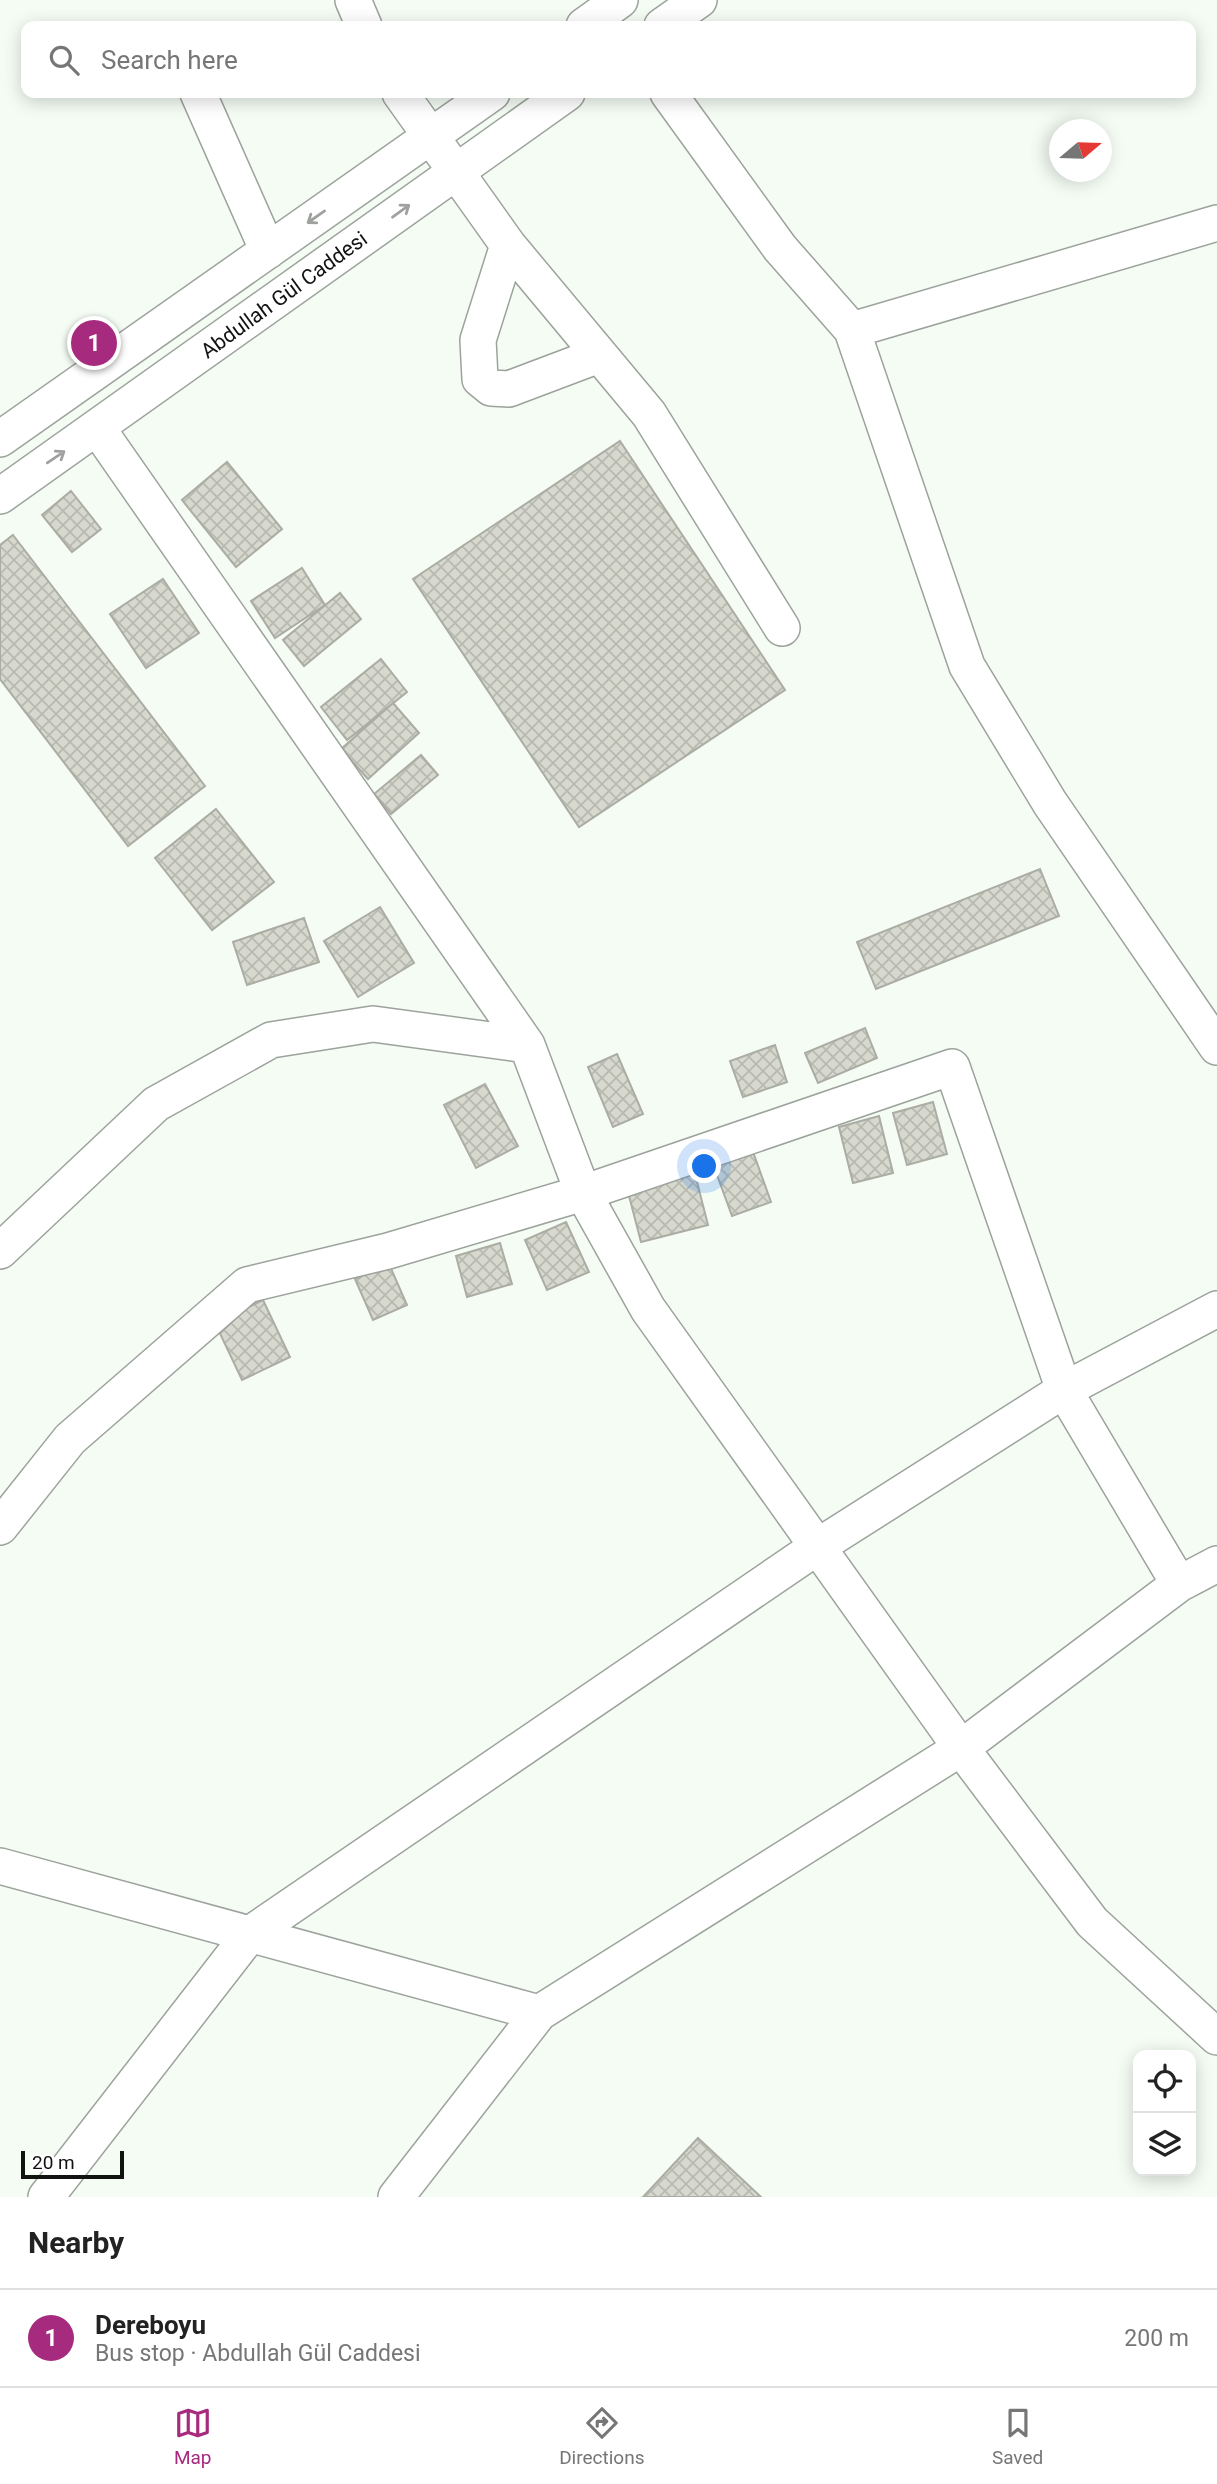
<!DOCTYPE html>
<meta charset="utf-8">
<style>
body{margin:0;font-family:Roboto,sans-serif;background:#f2f2f2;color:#222}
.controls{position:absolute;right:21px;bottom:21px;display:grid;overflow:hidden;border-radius:14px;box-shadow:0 4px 18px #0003}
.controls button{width:63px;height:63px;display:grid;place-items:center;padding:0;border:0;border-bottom:2px solid #e0e0e0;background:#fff;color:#222;font:35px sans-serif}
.compass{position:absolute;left:1049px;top:119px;width:63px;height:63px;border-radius:50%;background:#fff;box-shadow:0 4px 18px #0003;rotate:71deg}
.scale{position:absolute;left:21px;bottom:18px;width:103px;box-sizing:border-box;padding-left:7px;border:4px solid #101310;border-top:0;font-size:19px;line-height:24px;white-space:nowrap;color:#101310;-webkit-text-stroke:5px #fff;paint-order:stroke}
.you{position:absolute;left:705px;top:1167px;width:24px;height:24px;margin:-18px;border:5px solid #fff;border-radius:50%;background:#1a73e8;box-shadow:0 0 0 10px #1a73e833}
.badge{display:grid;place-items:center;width:46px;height:46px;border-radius:50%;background:#a62a7d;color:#fff;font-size:23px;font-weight:700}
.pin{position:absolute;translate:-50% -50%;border:4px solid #fff;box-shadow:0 2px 7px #0006}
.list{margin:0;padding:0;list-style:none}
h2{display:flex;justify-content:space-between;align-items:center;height:91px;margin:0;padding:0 28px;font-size:30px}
h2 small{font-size:23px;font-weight:400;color:#767676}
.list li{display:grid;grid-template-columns:46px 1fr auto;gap:21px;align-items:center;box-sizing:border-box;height:98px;padding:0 28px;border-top:2px solid #e0e0e0}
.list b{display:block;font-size:26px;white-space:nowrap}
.list p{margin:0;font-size:23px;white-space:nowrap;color:#767676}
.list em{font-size:23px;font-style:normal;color:#767676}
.icon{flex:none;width:38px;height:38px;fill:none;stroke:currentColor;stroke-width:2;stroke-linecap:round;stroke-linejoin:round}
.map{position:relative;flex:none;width:1217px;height:2197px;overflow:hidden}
.search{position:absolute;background:#fff;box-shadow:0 4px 18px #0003;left:21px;right:21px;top:21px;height:77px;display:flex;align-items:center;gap:18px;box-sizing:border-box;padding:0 24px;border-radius:14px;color:#767676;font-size:26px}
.sheet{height:189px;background:#fff}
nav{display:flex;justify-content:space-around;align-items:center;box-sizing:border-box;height:98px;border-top:2px solid #e0e0e0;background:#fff;font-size:19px;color:#767676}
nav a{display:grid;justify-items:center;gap:4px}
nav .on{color:#a62a7d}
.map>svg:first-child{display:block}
.building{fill:url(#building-cross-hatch);stroke:#abaca3;stroke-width:2}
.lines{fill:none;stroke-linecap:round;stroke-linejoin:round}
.minor-casing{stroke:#9ca39c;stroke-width:38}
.minor{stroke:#fff;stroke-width:35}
.oneway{stroke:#9fa19f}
.labels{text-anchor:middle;stroke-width:7;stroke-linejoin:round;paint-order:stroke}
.street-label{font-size:21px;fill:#101310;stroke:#fff}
</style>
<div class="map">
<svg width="1217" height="2197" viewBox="0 0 1217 2197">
<defs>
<pattern id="building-cross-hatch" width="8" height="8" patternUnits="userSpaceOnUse" patternTransform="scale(1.75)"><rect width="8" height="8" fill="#d7d9ce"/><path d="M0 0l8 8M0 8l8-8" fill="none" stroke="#b8b9b0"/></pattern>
</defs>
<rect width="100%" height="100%" fill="#f4fcf4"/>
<path class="building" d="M 620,441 L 785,690 L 579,827 L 413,579 Z
M 227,462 L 282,529 L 236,567 L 182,500 Z
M 71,491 L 101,529 L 72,552 L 42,515 Z
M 13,535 L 205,786 L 128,846 L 0,679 L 0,545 Z
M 302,568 L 325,605 L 275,638 L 251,601 Z
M 163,579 L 199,633 L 146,668 L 110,614 Z
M 340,593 L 361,619 L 304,666 L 283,640 Z
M 381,659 L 407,692 L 347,740 L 321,707 Z
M 393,703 L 419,733 L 368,779 L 341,749 Z
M 421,755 L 438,775 L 391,814 L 374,794 Z
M 216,809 L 274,882 L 212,930 L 155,858 Z
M 1040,869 L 1059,916 L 876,989 L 857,942 Z
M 380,907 L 414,963 L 358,997 L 324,941 Z
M 304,918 L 319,962 L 247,985 L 233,942 Z
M 865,1028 L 877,1058 L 818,1083 L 805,1053 Z
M 775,1045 L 787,1082 L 743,1097 L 730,1061 Z
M 617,1054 L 643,1114 L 613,1127 L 588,1067 Z
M 485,1084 L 518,1146 L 476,1168 L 444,1105 Z
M 933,1102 L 947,1154 L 907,1165 L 893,1113 Z
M 879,1116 L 893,1173 L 853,1183 L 839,1127 Z
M 752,1149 L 771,1202 L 732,1216 L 713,1164 Z
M 695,1174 L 708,1225 L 641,1242 L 628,1192 Z
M 566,1222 L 589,1272 L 547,1290 L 525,1240 Z
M 500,1243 L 512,1284 L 467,1297 L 456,1256 Z
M 389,1264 L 407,1305 L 373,1320 L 355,1279 Z
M 263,1300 L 290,1357 L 242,1380 L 215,1323 Z
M 698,2138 L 761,2197 L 643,2197 Z"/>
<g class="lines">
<defs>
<path id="minor" d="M 353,0 L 364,26
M 584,26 L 620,0
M 662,26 L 699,0
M 198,93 L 268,251
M 400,93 L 508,245 L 649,414 L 782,628
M 668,93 L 780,248 L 852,330 L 967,666 L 1050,803 L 1217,1047
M 508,245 L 478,340 L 480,379 L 491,388 L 509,389 L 599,355
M 852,330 L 1217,223
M 98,429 L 527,1045 L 583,1193 L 648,1309 L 961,1748 L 1092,1922 L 1217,2037
M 0,439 L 492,93
M 0,496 L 567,93
M 0,1251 L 156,1104 L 271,1040 L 373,1024 L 527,1045
M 0,1527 L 70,1439 L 247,1285 L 388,1251 L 583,1193 L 952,1067 L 1064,1390 L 1179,1584 L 961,1748 L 539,2013 L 396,2197
M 1179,1584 L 1217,1564
M 0,1866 L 539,2013
M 46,2197 L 250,1934 L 817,1547 L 1064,1390 L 1217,1309"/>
</defs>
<use href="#minor" class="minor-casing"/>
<use href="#minor" class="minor"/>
</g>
<defs><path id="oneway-shaft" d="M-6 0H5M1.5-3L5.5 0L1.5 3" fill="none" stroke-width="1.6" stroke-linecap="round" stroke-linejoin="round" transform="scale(1.75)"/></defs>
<g class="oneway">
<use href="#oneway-shaft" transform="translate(401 211) rotate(-36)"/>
<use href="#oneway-shaft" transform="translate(316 217) rotate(145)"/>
<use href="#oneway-shaft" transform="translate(56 457) rotate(-34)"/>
</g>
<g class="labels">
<g class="street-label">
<text transform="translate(284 295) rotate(-36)" y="7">Abdullah Gül Caddesi</text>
</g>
</g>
</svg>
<div class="controls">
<button><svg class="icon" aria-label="locate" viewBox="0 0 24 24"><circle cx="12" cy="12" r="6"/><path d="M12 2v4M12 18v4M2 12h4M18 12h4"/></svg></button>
<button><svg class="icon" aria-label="layers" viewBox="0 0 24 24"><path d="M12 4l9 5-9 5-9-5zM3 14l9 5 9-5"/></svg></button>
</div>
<svg class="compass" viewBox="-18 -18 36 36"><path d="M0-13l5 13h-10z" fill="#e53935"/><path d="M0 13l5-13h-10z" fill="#767676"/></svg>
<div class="scale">20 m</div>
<div class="you"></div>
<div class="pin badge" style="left:94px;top:343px">1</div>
<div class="search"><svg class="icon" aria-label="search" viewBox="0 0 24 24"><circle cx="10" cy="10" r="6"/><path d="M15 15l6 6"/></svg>Search here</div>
</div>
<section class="sheet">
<h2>Nearby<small></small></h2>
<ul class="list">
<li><span class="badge">1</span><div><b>Dereboyu</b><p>Bus stop · Abdullah Gül Caddesi</p></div><em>200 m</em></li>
</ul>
</section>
<nav>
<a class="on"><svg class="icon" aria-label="map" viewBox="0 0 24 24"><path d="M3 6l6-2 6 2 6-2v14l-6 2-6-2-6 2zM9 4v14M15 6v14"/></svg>Map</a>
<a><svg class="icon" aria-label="directions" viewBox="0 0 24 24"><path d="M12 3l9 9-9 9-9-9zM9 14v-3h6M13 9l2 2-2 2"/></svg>Directions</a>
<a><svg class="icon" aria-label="saved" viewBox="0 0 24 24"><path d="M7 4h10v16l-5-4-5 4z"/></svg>Saved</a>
</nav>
